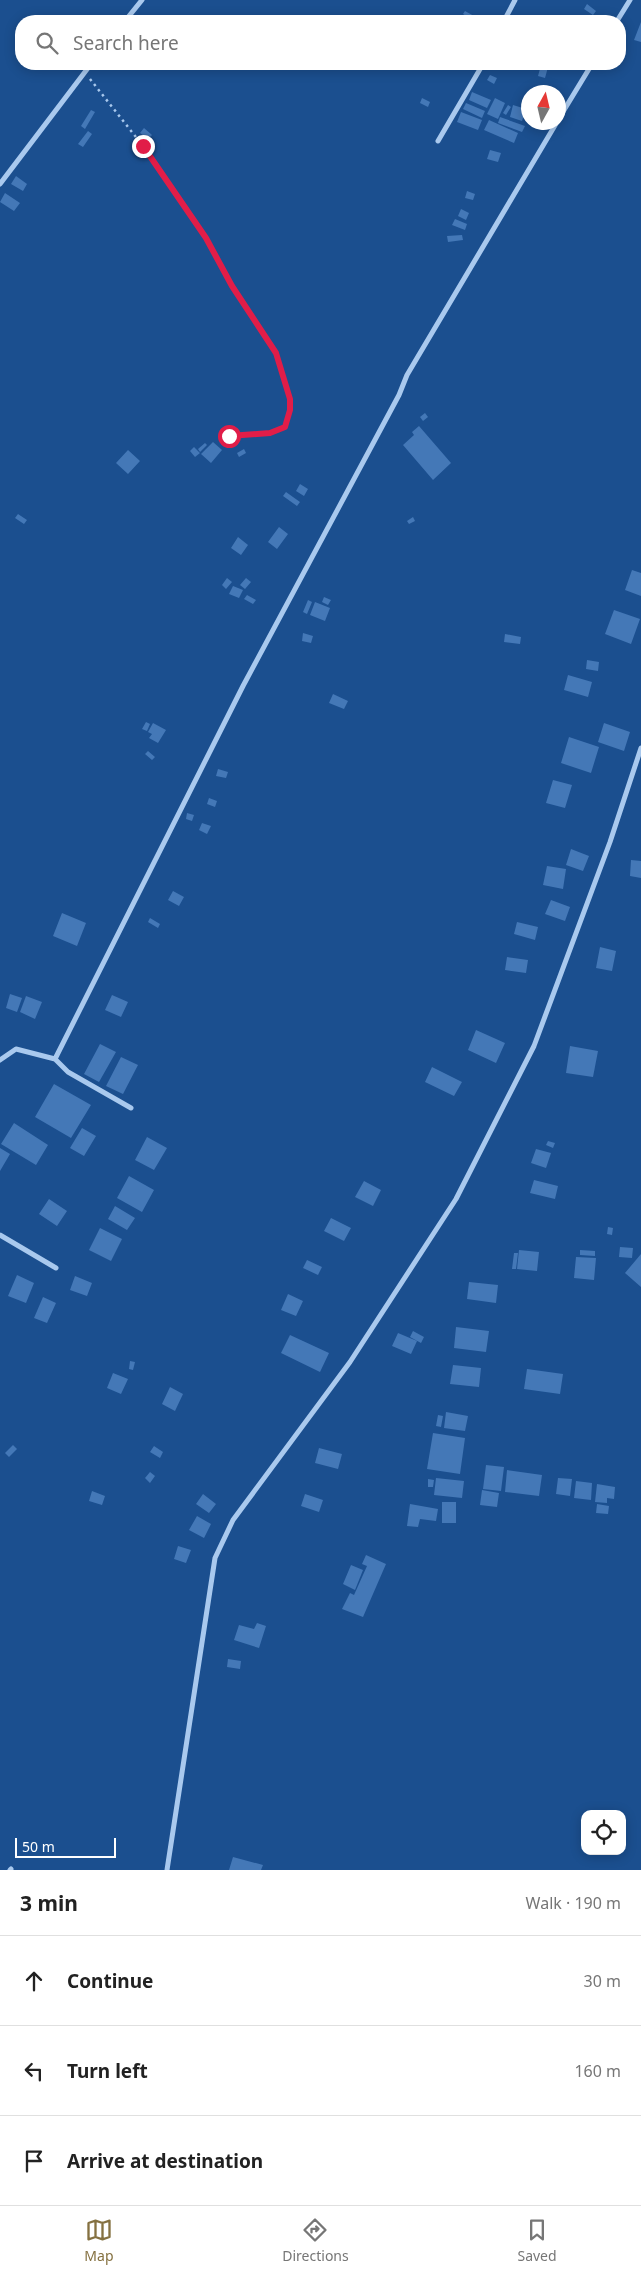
<!DOCTYPE html>
<meta charset="utf-8">
<style>
body{margin:0;font-family:"Noto Sans",sans-serif;background:#f2f2f2;color:#222}
.controls{position:absolute;right:15px;bottom:15px;display:grid;overflow:hidden;border-radius:10px;box-shadow:0 2px 12px #0003}
.controls button{width:45px;height:45px;display:grid;place-items:center;padding:0;border:0;border-bottom:1px solid #e0e0e0;background:#fff;color:#222;font:25px sans-serif}
.compass{position:absolute;left:521px;top:85px;width:45px;height:45px;border-radius:50%;background:#fff;box-shadow:0 2px 12px #0003;rotate:8deg}
.scale{position:absolute;left:15px;bottom:12px;width:101px;box-sizing:border-box;padding-left:5px;border:2px solid #fff;border-top:0;font-size:14px;line-height:18px;white-space:nowrap;color:#fff;-webkit-text-stroke:4px #1b4f8f;paint-order:stroke}
.stop{position:absolute;width:15px;height:15px;margin:-11px;border:4px solid #e11d48;border-radius:50%;background:#fff}
.stop.end{background:#e11d48;border-color:#fff;box-shadow:0 1px 5px #0008}
.list{margin:0;padding:0;list-style:none}
h2{display:flex;justify-content:space-between;align-items:center;height:65px;margin:0;padding:0 20px;font-size:21px}
h2 small{font-size:16px;font-weight:400;color:#767676}
.list li{display:grid;grid-template-columns:32px 1fr auto;gap:15px;align-items:center;box-sizing:border-box;height:90px;padding:0 20px;border-top:1px solid #e0e0e0}
.list b{display:block;font-size:19px;white-space:nowrap}
.list em{font-size:16px;font-style:normal;color:#767676}
.icon{flex:none;width:28px;height:28px;fill:none;stroke:currentColor;stroke-width:2;stroke-linecap:round;stroke-linejoin:round}
.map{position:relative;flex:none;width:641px;height:1870px;overflow:hidden}
.search{position:absolute;background:#fff;box-shadow:0 2px 12px #0003;left:15px;right:15px;top:15px;height:55px;display:flex;align-items:center;gap:12px;box-sizing:border-box;padding:0 18px;border-radius:20px;color:#767676;font-size:19px}
.sheet{height:335px;background:#fff}
nav{display:flex;justify-content:space-around;align-items:center;box-sizing:border-box;height:70px;border-top:1px solid #e0e0e0;background:#fff;font-size:14px;color:#767676}
nav a{display:grid;justify-items:center;gap:2px}
nav .on{color:#857141}
.map>svg:first-child{display:block}
.building{fill:#4478b7}
.lines{fill:none;stroke-linecap:round;stroke-linejoin:round}
.path{stroke:#a9c9ee;stroke-width:2.5;stroke-dasharray:2.5 4;stroke-linecap:butt}
.minor{stroke:#a9c9ee;stroke-width:5}
.route{stroke:#e11d48;stroke-width:6}
</style>
<div class="map">
<svg width="641" height="1870" viewBox="0 0 641 1870">
<rect width="100%" height="100%" fill="#1b4f8f"/>
<path class="building" d="M 587,4 L 596,11 L 593,15 L 584,9 Z
M 465,11 L 474,16 L 472,20 L 463,14 Z
M 526,15 L 537,21 L 522,21 Z
M 641,22 L 641,42 L 634,40 Z
M 541,65 L 548,67 L 545,78 L 538,76 Z
M 490,75 L 497,78 L 494,84 L 487,80 Z
M 472,92 L 491,100 L 487,108 L 469,100 Z
M 422,98 L 430,102 L 428,107 L 420,103 Z
M 495,98 L 505,103 L 498,119 L 487,114 Z
M 466,103 L 485,111 L 482,118 L 463,109 Z
M 508,105 L 511,107 L 506,115 L 503,113 Z
M 513,105 L 526,109 L 522,121 L 510,117 Z
M 91,110 L 95,112 L 85,129 L 81,126 Z
M 461,112 L 482,120 L 478,130 L 457,122 Z
M 500,117 L 525,126 L 522,132 L 498,123 Z
M 489,120 L 518,133 L 514,143 L 484,130 Z
M 144,128 L 152,135 L 148,139 L 140,133 Z
M 88,131 L 92,134 L 83,147 L 78,144 Z
M 490,150 L 501,153 L 498,162 L 487,159 Z
M 16,176 L 27,184 L 23,191 L 11,184 Z
M 467,191 L 475,194 L 473,200 L 465,198 Z
M 5,193 L 20,203 L 14,211 L 0,202 Z
M 461,209 L 469,213 L 466,220 L 458,216 Z
M 455,219 L 467,224 L 465,230 L 452,225 Z
M 462,235 L 463,240 L 448,242 L 447,236 Z
M 425,413 L 428,417 L 423,421 L 420,417 Z
M 419,426 L 451,463 L 433,480 L 403,445 L 414,435 L 412,432 Z
M 213,442 L 222,450 L 211,463 L 201,454 Z
M 205,443 L 207,445 L 200,452 L 198,449 Z
M 194,447 L 200,453 L 195,457 L 190,451 Z
M 244,449 L 246,453 L 239,457 L 237,453 Z
M 128,450 L 140,461 L 128,474 L 116,463 Z
M 300,484 L 308,489 L 304,496 L 296,491 Z
M 286,492 L 300,502 L 297,506 L 283,496 Z
M 18,514 L 27,520 L 24,524 L 15,518 Z
M 413,517 L 415,521 L 409,524 L 407,521 Z
M 279,527 L 288,534 L 277,549 L 268,542 Z
M 238,537 L 248,545 L 241,555 L 231,548 Z
M 632,570 L 641,573 L 641,596 L 625,590 Z
M 227,578 L 232,582 L 226,589 L 222,585 Z
M 246,578 L 251,582 L 245,589 L 240,585 Z
M 233,586 L 243,590 L 239,598 L 229,594 Z
M 247,595 L 256,600 L 253,604 L 244,599 Z
M 324,597 L 331,600 L 328,605 L 322,602 Z
M 308,600 L 312,602 L 307,614 L 303,612 Z
M 315,602 L 330,608 L 325,621 L 310,615 Z
M 614,610 L 640,619 L 631,644 L 605,634 Z
M 303,633 L 313,636 L 311,643 L 302,641 Z
M 505,634 L 521,637 L 520,644 L 504,642 Z
M 587,660 L 599,662 L 598,671 L 586,669 Z
M 568,675 L 592,682 L 588,697 L 564,690 Z
M 333,694 L 348,701 L 344,709 L 329,703 Z
M 146,722 L 150,724 L 147,731 L 142,729 Z
M 153,723 L 166,730 L 158,743 L 149,738 L 152,734 L 148,732 Z
M 604,723 L 630,732 L 624,751 L 598,742 Z
M 569,737 L 599,747 L 591,773 L 561,763 Z
M 148,751 L 155,757 L 152,760 L 145,754 Z
M 218,769 L 228,772 L 226,778 L 216,776 Z
M 553,780 L 572,785 L 565,808 L 546,803 Z
M 209,798 L 217,801 L 215,807 L 207,804 Z
M 187,813 L 194,815 L 192,821 L 186,819 Z
M 202,823 L 211,826 L 207,834 L 199,830 Z
M 571,849 L 589,856 L 583,871 L 566,865 Z
M 631,860 L 641,861 L 641,878 L 630,876 Z
M 547,866 L 566,869 L 563,889 L 543,885 Z
M 173,891 L 184,897 L 179,906 L 168,900 Z
M 551,900 L 570,907 L 565,921 L 545,914 Z
M 62,913 L 86,923 L 77,946 L 53,936 Z
M 150,918 L 160,924 L 158,928 L 148,922 Z
M 517,922 L 538,927 L 535,940 L 514,934 Z
M 600,947 L 616,951 L 612,971 L 596,968 Z
M 507,957 L 528,960 L 526,973 L 505,970 Z
M 10,994 L 22,998 L 17,1012 L 6,1008 Z
M 112,995 L 128,1002 L 121,1017 L 105,1010 Z
M 26,996 L 42,1002 L 35,1019 L 20,1012 Z
M 476,1030 L 505,1043 L 496,1063 L 468,1050 Z
M 100,1044 L 116,1052 L 99,1082 L 84,1074 Z
M 570,1046 L 598,1051 L 593,1077 L 566,1073 Z
M 121,1057 L 138,1065 L 123,1094 L 106,1086 Z
M 432,1067 L 462,1082 L 454,1096 L 425,1082 Z
M 54,1084 L 91,1105 L 71,1138 L 35,1117 Z
M 14,1123 L 48,1145 L 36,1165 L 1,1144 Z
M 82,1128 L 96,1136 L 84,1156 L 70,1148 Z
M 147,1137 L 167,1148 L 154,1170 L 135,1160 Z
M 548,1141 L 555,1143 L 553,1148 L 546,1145 Z
M 0,1148 L 10,1154 L 0,1171 Z
M 536,1149 L 551,1153 L 546,1168 L 531,1163 Z
M 129,1176 L 154,1190 L 142,1212 L 117,1198 Z
M 534,1180 L 558,1186 L 555,1199 L 530,1193 Z
M 364,1181 L 381,1190 L 373,1206 L 355,1197 Z
M 49,1199 L 67,1211 L 57,1226 L 39,1214 Z
M 115,1206 L 135,1218 L 127,1230 L 108,1219 Z
M 331,1218 L 351,1228 L 344,1241 L 324,1231 Z
M 608,1227 L 613,1228 L 612,1235 L 607,1234 Z
M 100,1228 L 122,1239 L 111,1261 L 89,1250 Z
M 620,1247 L 633,1248 L 632,1258 L 619,1257 Z
M 519,1250 L 539,1252 L 537,1271 L 517,1269 Z
M 580,1250 L 595,1251 L 595,1256 L 580,1255 Z
M 514,1253 L 518,1253 L 516,1269 L 512,1269 Z
M 641,1254 L 641,1287 L 625,1273 Z
M 576,1257 L 596,1258 L 594,1280 L 574,1278 Z
M 307,1260 L 322,1267 L 318,1275 L 303,1268 Z
M 17,1275 L 34,1283 L 26,1303 L 8,1296 Z
M 75,1276 L 92,1283 L 87,1296 L 70,1290 Z
M 469,1282 L 498,1285 L 496,1303 L 467,1299 Z
M 288,1294 L 303,1301 L 296,1316 L 281,1310 Z
M 43,1297 L 56,1303 L 47,1323 L 34,1318 Z
M 456,1327 L 489,1331 L 486,1352 L 454,1348 Z
M 413,1331 L 424,1337 L 421,1343 L 410,1337 Z
M 398,1333 L 417,1341 L 411,1354 L 392,1346 Z
M 290,1335 L 329,1353 L 320,1372 L 281,1353 Z
M 130,1361 L 135,1362 L 133,1370 L 129,1369 Z
M 453,1365 L 481,1368 L 479,1387 L 450,1384 Z
M 527,1369 L 563,1374 L 560,1394 L 524,1389 Z
M 113,1373 L 128,1379 L 121,1394 L 107,1388 Z
M 170,1387 L 183,1394 L 175,1411 L 162,1404 Z
M 446,1412 L 468,1416 L 465,1431 L 444,1428 Z
M 438,1415 L 443,1416 L 441,1427 L 436,1426 Z
M 433,1433 L 465,1438 L 460,1474 L 427,1469 Z
M 13,1445 L 17,1449 L 9,1457 L 5,1453 Z
M 154,1446 L 163,1452 L 160,1458 L 150,1452 Z
M 319,1448 L 342,1454 L 338,1469 L 315,1463 Z
M 486,1465 L 504,1467 L 501,1491 L 483,1489 Z
M 507,1470 L 542,1475 L 539,1496 L 505,1492 Z
M 150,1472 L 155,1476 L 150,1483 L 145,1478 Z
M 436,1478 L 464,1481 L 462,1498 L 434,1495 Z
M 558,1478 L 572,1479 L 570,1496 L 556,1494 Z
M 428,1479 L 434,1480 L 433,1487 L 428,1487 Z
M 576,1481 L 592,1483 L 591,1500 L 574,1498 Z
M 597,1484 L 615,1487 L 614,1499 L 607,1498 L 607,1503 L 595,1502 Z
M 482,1490 L 499,1493 L 497,1507 L 480,1505 Z
M 92,1491 L 105,1496 L 102,1505 L 89,1501 Z
M 203,1494 L 216,1504 L 209,1513 L 196,1504 Z
M 305,1494 L 323,1500 L 319,1512 L 301,1506 Z
M 442,1502 L 456,1502 L 456,1523 L 442,1523 Z
M 410,1504 L 438,1509 L 436,1521 L 420,1519 L 418,1527 L 407,1526 Z
M 597,1504 L 609,1506 L 608,1514 L 596,1513 Z
M 197,1516 L 211,1524 L 204,1538 L 189,1530 Z
M 178,1546 L 191,1550 L 186,1563 L 174,1559 Z
M 366,1555 L 386,1564 L 363,1617 L 342,1609 L 350,1593 L 354,1595 L 367,1566 L 362,1564 Z
M 351,1565 L 363,1570 L 355,1590 L 343,1584 Z
M 257,1623 L 266,1626 L 259,1648 L 234,1640 L 239,1625 L 254,1629 Z
M 228,1659 L 241,1661 L 240,1669 L 227,1667 Z
M 233,1857 L 263,1865 L 261,1870 L 229,1870 Z"/>
<g class="lines">
<path class="path" d="M 90,79 L 143,146 L 206,238 L 233,286 L 276,353 L 290,399 L 290,410 L 285,427 L 271,433 L 229,436"/>
<path class="minor" d="M 125,21 L 142,0
M 504,21 L 515,0
M 617,21 L 630,0
M 558,120 L 592,64
M 438,141 L 483,64
M 0,184 L 91,64
M 55,1059 L 243,686 L 399,395 L 407,375 L 557,122
M 0,1060 L 16,1049 L 55,1059 L 68,1072 L 131,1108
M 0,1235 L 56,1268
M 10,1870 L 11,1869
M 167,1870 L 215,1558 L 233,1520 L 350,1362 L 456,1199 L 534,1046 L 610,842 L 641,748"/>
</g>
<g class="lines">
<path class="route" d="M 143,146 L 206,238 L 232,286 L 276,353 L 290,399 L 290,410 L 285,427 L 270,433 L 229,436"/>
</g>
</svg>
<div class="controls">
<button><svg class="icon" aria-label="locate" viewBox="0 0 24 24"><circle cx="12" cy="12" r="6"/><path d="M12 2v4M12 18v4M2 12h4M18 12h4"/></svg></button>
</div>
<svg class="compass" viewBox="-18 -18 36 36"><path d="M0-13l5 13h-10z" fill="#e53935"/><path d="M0 13l5-13h-10z" fill="#767676"/></svg>
<div class="scale">50 m</div>
<div class="stop" style="left:229px;top:436px"></div>
<div class="stop end" style="left:143px;top:146px"></div>
<div class="search"><svg class="icon" aria-label="search" viewBox="0 0 24 24"><circle cx="10" cy="10" r="6"/><path d="M15 15l6 6"/></svg>Search here</div>
</div>
<section class="sheet">
<h2>3 min<small>Walk · 190 m</small></h2>
<ul class="list">
<li><svg class="icon" aria-label="ahead" viewBox="0 0 24 24"><path d="M12 20V5M6 11l6-6 6 6"/></svg><div><b>Continue</b></div><em>30 m</em></li>
<li><svg class="icon" aria-label="left" viewBox="0 0 24 24"><path d="M17 20v-9H6M10 6l-5 5 5 5"/></svg><div><b>Turn left</b></div><em>160 m</em></li>
<li><svg class="icon" aria-label="arrive" viewBox="0 0 24 24"><path d="M6 21V4h12l-3 4 3 4H6"/></svg><div><b>Arrive at destination</b></div></li>
</ul>
</section>
<nav>
<a class="on"><svg class="icon" aria-label="map" viewBox="0 0 24 24"><path d="M3 6l6-2 6 2 6-2v14l-6 2-6-2-6 2zM9 4v14M15 6v14"/></svg>Map</a>
<a><svg class="icon" aria-label="directions" viewBox="0 0 24 24"><path d="M12 3l9 9-9 9-9-9zM9 14v-3h6M13 9l2 2-2 2"/></svg>Directions</a>
<a><svg class="icon" aria-label="saved" viewBox="0 0 24 24"><path d="M7 4h10v16l-5-4-5 4z"/></svg>Saved</a>
</nav>
